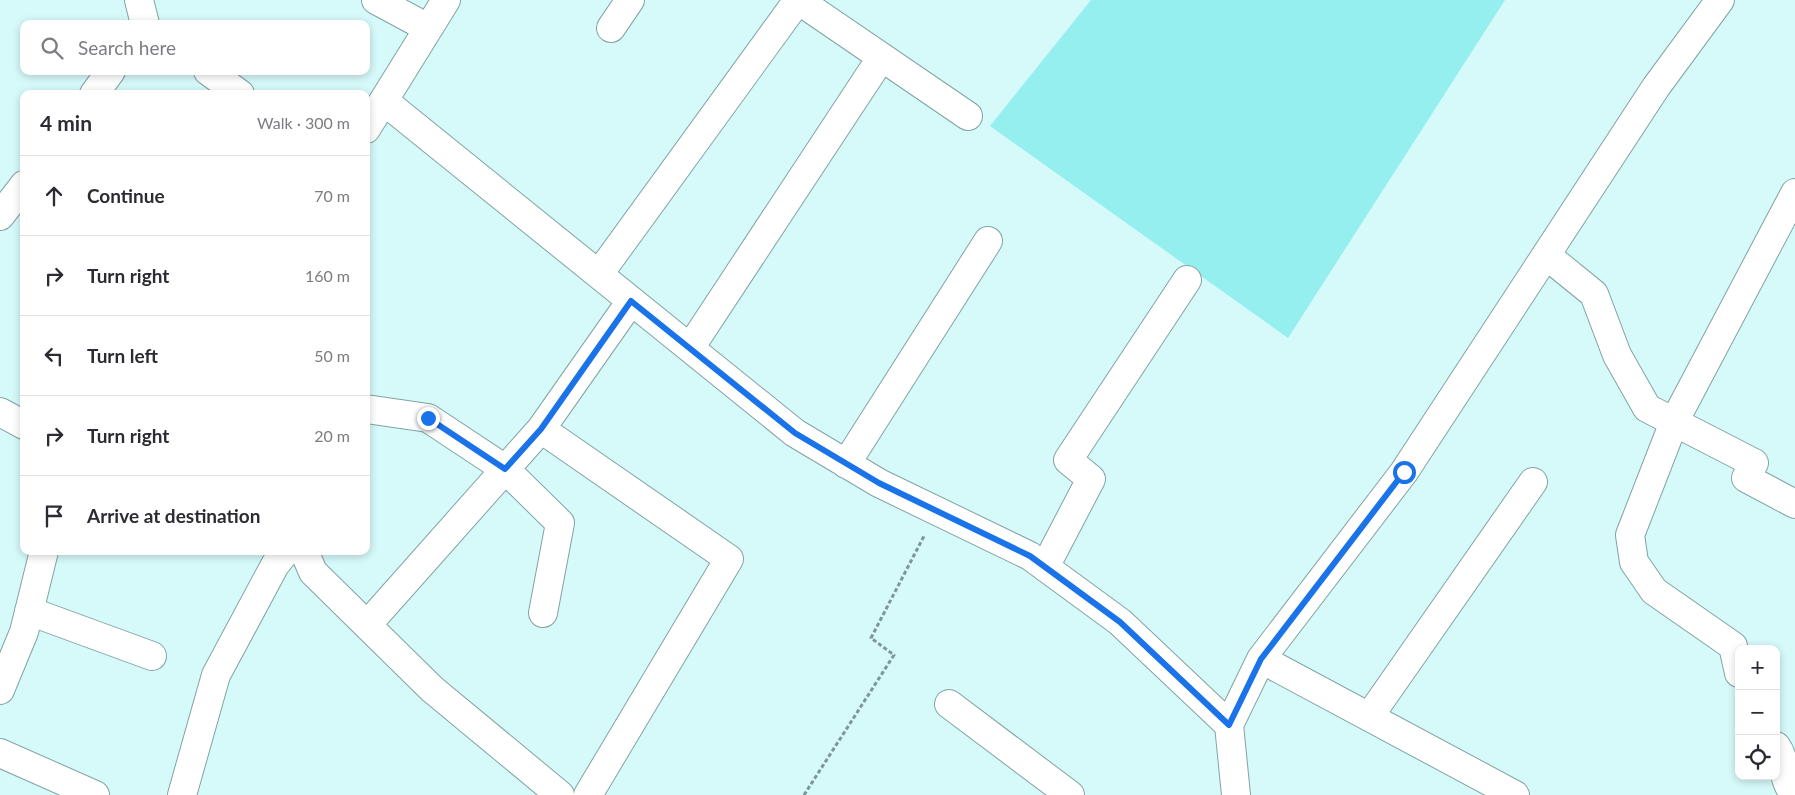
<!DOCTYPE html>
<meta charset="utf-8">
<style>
body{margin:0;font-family:Lato,sans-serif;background:#f2f2f3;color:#2b2b33}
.controls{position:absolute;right:15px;bottom:15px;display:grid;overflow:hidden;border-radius:10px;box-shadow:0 2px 8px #0003}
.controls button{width:45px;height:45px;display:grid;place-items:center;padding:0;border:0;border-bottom:1px solid #e1e1e2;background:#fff;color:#2b2b33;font:25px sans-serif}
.stop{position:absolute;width:15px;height:15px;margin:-11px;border:4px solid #1a73e8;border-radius:50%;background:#fff}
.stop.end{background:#1a73e8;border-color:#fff;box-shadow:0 1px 5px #0008}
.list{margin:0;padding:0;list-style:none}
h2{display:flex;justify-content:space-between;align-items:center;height:65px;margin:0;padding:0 20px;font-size:21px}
h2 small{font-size:16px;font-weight:400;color:#7c7c81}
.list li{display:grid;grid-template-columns:32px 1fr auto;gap:15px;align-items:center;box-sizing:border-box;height:80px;padding:0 20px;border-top:1px solid #e1e1e2}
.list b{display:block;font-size:19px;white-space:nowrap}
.list em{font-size:16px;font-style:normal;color:#7c7c81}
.icon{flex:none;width:28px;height:28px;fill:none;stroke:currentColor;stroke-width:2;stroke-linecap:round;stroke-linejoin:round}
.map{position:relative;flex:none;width:1795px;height:795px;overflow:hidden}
.search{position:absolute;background:#fff;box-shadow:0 2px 8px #0003;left:20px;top:20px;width:350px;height:55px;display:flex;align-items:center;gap:12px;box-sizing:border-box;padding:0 18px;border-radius:10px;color:#7c7c81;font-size:19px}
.panel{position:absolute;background:#fff;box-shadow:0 2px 8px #0003;left:20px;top:90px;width:350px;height:465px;border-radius:10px}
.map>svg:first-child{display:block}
.green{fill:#96efef}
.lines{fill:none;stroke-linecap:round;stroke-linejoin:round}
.street-casing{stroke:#82a3a3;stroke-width:30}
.path{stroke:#7d9797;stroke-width:3;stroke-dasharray:4 2.5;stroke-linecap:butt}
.street{stroke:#fff;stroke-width:28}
.route{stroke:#1a73e8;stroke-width:6}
</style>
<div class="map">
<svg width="1795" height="795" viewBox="0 0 1795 795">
<rect width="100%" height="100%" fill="#d6f9f9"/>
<path class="green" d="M 1091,0 L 1505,0 L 1288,338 L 990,126 Z"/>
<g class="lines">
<defs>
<path id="street" d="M 139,0 L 145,24
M 376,0 L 428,28
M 611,28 L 630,0
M 208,71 L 240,94
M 94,94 L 111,71
M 384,101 L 795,433 L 879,483 L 1030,556 L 1120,622 L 1229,725
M 366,129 L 446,0
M 0,216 L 24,185
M 1546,255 L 1594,294 L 1617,355 L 1647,408 L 1754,463 L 1746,478 L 1795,504
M 599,274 L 798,0 L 968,116
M 690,348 L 881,58
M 366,409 L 428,418 L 505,469 L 560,523 L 543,613
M 0,412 L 24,425
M 541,429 L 729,559 L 588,795
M 846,464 L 988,241
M 304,551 L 313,572 L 432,689 L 560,795
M 1045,567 L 1091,479 L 1068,460 L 1187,280
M 29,611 L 152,656
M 367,625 L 541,429 L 631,301
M 1261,659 L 1515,795
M 1739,673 L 1733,646 L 1654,591 L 1634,562 L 1630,535 L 1674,422 L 1795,193
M 0,690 L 24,632 L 44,551
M 949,704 L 1070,795
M 1369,717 L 1533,482
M 1776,746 C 1788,762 1780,779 1795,794
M 0,753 L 95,795
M 182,795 L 216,675 L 275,565 L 286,551
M 1236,795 L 1229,725 L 1261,659 L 1404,472 L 1656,87 L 1720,0"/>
</defs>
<use href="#street" class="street-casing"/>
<path class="path" d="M 804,795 L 894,655 L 871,638 L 924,536"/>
<use href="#street" class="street"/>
</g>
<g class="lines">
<path class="route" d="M 428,418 L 505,469 L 541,429 L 631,301 L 795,433 L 879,483 L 1030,556 L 1120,622 L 1229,725 L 1261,659 L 1404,472"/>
</g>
</svg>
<div class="controls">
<button>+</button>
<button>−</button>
<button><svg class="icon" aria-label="locate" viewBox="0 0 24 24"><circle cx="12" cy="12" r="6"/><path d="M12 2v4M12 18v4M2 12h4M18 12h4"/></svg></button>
</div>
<div class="stop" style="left:1404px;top:472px"></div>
<div class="stop end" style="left:428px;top:418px"></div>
<div class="search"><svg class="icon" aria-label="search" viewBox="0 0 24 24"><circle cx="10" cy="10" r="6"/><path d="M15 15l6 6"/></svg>Search here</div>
<section class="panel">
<h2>4 min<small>Walk · 300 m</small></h2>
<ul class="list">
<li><svg class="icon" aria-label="ahead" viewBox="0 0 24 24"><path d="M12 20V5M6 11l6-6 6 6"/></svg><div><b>Continue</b></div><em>70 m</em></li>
<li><svg class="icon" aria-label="right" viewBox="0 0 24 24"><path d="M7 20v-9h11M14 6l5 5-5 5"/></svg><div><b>Turn right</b></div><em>160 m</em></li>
<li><svg class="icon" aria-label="left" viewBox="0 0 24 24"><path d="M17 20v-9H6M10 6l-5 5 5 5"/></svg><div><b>Turn left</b></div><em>50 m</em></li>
<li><svg class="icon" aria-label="right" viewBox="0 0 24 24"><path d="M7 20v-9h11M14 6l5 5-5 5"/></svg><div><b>Turn right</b></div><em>20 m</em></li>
<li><svg class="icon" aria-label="arrive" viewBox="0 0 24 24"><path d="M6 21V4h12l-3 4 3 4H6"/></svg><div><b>Arrive at destination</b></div></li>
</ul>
</section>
</div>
